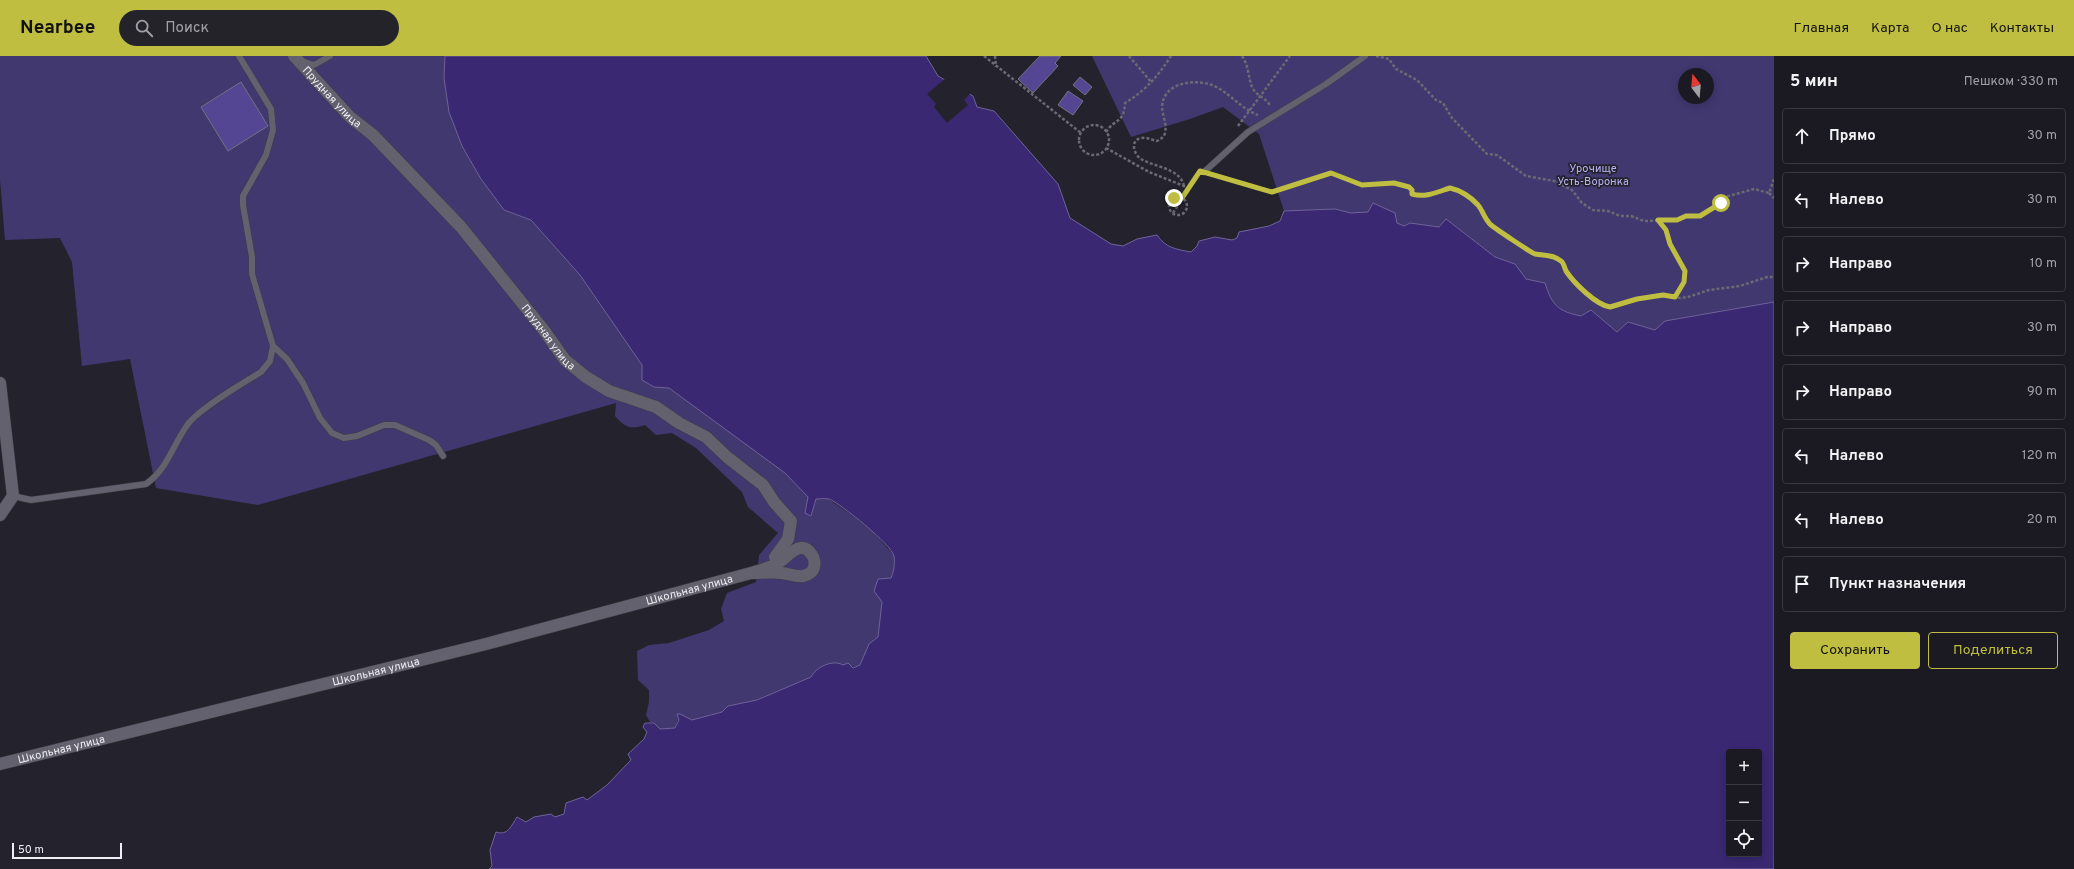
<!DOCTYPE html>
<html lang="ru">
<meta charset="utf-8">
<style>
body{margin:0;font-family:Overpass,sans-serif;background:#24232a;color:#f1f3f6}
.controls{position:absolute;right:12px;bottom:12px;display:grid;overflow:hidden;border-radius:4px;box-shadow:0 2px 10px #0003}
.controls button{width:36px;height:36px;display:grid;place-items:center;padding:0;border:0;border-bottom:1px solid #393840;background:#1b1a22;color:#f1f3f6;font:20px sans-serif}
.compass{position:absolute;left:1678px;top:12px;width:36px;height:36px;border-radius:50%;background:#1b1a22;box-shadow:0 2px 10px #0003;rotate:344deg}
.scale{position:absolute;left:12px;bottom:10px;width:110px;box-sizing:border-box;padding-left:4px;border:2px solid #eeeef5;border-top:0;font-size:11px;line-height:14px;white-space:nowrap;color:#eeeef5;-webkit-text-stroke:3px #24232d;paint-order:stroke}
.stop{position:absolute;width:12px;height:12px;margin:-9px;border:3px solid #bfbe41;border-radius:50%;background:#fff}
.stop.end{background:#bfbe41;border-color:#fff;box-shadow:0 1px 4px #0008}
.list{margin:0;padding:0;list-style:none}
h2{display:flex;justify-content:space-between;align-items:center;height:52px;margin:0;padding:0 16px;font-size:17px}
h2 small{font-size:13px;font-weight:400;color:#a0a1a5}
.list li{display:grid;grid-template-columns:26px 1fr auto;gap:12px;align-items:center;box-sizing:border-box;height:56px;margin:0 8px 8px;padding:0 8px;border:1px solid #393840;border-radius:4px}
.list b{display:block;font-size:15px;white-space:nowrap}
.list em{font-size:13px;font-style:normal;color:#a0a1a5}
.actions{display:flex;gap:8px;padding:12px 16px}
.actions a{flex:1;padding:9px 0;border:1px solid #bfbe41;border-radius:4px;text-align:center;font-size:14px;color:#bfbe41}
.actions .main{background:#bfbe41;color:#111}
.icon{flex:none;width:22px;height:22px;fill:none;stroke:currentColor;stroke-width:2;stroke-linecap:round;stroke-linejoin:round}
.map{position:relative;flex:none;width:1774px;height:813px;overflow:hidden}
header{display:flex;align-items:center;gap:24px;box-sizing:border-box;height:56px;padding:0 20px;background:#bfbe41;color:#111}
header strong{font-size:19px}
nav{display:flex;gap:22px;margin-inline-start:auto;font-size:14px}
.search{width:280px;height:36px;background:#24232a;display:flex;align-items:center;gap:10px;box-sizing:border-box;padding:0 14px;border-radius:22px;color:#a0a1a5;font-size:15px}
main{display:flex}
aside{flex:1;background:#1b1a22}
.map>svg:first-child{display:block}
.green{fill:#413870;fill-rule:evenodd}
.water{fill:#3a2873;stroke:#70639a;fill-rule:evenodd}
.pier{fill:#24232d}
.building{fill:#544693;stroke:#73727f}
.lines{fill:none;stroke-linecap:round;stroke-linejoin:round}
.service-casing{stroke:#3e3e46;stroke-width:7}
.minor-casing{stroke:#3e3e46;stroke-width:13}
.path{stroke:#6a6a72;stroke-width:2.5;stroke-dasharray:3 2;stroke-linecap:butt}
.service{stroke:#62616d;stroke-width:6}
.minor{stroke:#62616d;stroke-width:12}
.route{stroke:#bfbe41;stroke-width:5}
.labels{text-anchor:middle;stroke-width:3.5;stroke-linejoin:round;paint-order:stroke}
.street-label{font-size:11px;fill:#eeeef5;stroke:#24232d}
.park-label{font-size:11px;fill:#bbb5f6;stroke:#24232d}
</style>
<header>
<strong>Nearbee</strong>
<div class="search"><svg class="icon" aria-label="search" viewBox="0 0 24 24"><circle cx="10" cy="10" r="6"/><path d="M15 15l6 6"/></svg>Поиск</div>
<nav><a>Главная</a><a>Карта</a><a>О нас</a><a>Контакты</a></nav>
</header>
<main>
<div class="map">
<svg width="1774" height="813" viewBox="0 0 1774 813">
<rect width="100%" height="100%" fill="#24232d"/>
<path class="green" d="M 0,0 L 445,0 L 444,22 L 449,56 L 462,90 L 481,123 L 504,154 L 531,164 L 580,219 L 642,309 L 642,324 L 654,331 L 669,332 L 785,417 L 808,441 L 805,457 L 811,459 L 816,443 L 828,443 L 852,459 L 872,475 L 894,499 L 894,514 L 882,546 L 878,581 L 869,588 L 860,609 C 843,616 823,600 811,621 L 757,644 L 728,650 L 722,656 L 692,664 L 680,658 L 675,672 L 660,673 L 654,667 L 650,666 L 646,659 L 649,646 L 649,634 L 638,624 L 637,595 L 649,589 L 669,587 L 709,574 L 724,565 L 721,553 L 727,537 L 756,526 L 759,499 L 778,477 L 748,451 L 742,436 L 696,392 L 672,377 L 656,379 L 645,369 C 630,374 625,371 615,360 L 616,347 L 258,449 L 156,432 L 130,303 L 82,310 L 72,206 L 60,182 L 5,184 L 0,123 Z
M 1092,0 L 1774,0 L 1774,246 L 1665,265 L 1655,275 L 1628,266 L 1617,276 L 1591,254 L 1581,260 C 1557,255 1552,249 1544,227 L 1526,223 L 1515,208 L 1495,201 L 1446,163 L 1439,171 L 1410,167 L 1404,170 L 1397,167 L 1373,147 L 1368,156 L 1351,157 L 1335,153 L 1284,155 L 1259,78 L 1223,51 L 1190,63 L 1131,81 ZM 1684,18 L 1708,18 L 1708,42 L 1684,42 Z"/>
<path class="water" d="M 445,0 L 926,0 L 938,20 L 973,40 L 977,51 L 994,55 L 1058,128 L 1070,162 L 1111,188 L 1123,190 L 1137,183 L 1157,179 C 1166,192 1175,193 1191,196 L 1197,190 L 1199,185 L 1215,181 L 1232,184 L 1237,182 L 1239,176 L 1269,170 L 1280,165 L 1284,155 L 1335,153 L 1351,157 L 1368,156 L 1373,147 L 1395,157 L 1397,167 L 1404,170 L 1410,167 L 1439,171 L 1446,163 L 1495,201 L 1515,208 L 1526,223 L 1545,227 C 1552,249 1557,255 1581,260 L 1591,254 L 1617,276 L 1628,266 L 1655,274 L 1665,265 L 1774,246 L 1774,813 L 489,813 L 492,810 L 490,794 L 496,776 C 508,780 511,770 517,761 L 526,766 L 534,761 L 551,758 L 555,761 L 564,758 L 566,747 L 583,741 L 587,744 L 607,729 L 631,704 L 628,698 L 644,683 L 647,676 L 643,671 L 645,667 L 654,667 L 660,673 L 675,672 L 679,664 L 677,658 L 680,658 L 692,664 L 722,656 L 728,650 L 757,644 L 811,621 C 816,611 833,603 843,609 L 848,607 L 853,612 L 860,609 L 869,588 L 878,581 L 882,546 L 874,535 L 878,523 L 891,522 C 894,515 895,508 894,500 C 891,488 841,448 829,443 C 825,442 820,443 816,443 L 811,460 L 805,457 L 808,441 L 785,417 L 669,332 L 654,331 L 642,324 L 642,309 L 580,219 L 531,164 L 504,154 L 481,123 L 462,90 L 449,56 L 444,22 ZM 1729,696 L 1759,696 L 1759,798 L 1729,798 Z"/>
<path class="pier" d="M 946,22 L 971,37 L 964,44 L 968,49 L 947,67 L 934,51 L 936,48 L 927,38 Z"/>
<path class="building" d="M 1040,0 L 1061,0 L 1055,7 L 1058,10 L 1033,37 L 1018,23 Z
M 1080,21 L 1092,31 L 1085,39 L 1073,29 Z
M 241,26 L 268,70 L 228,95 L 201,51 Z
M 1068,35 L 1083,45 L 1073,59 L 1058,49 Z"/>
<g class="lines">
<defs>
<path id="service" d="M 239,0 L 271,53 L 273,74 L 266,99 L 243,140 L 243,149 L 252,201 L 252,218 L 273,290 L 287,303 L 303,327 L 320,362 L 332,377 L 344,382 L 357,380 L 384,369 L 395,369 L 429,384 L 436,389 L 443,400
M 302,5 L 314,9 L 330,0
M 1204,116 L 1248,76 L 1326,28 L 1365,0
M 13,440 L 31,444 L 146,428 C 168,413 173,388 188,368 C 200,352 243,327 261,316 L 270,305 L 273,290"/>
<g id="minor">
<path id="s1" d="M 294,0 L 350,61 L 373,79 L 461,171 L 543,273 L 565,304 L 586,321 L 609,335 L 656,351 L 679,367 L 706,381 L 727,401 L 763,429 L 774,446 L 791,465 L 788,483 L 775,501"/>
<path d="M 0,327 L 13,440 L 0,459"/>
<path id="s2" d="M 0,708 L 486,588 L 751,517 C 761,514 774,511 782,504 C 790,498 802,483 812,499 C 814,502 815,507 814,511 C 813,516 808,519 803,520 C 796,521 789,518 782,517 C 772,516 761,517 751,517"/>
</g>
</defs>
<use href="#service" class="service-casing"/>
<use href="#minor" class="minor-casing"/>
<path class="path" d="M 984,0 L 1081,77
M 995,0 L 996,11
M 1129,0 L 1152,27
M 1242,0 C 1249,10 1248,21 1252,31 C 1256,40 1267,42 1270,50
M 1376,0 L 1389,3 L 1396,13 L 1417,24 L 1436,44 L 1443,47 L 1452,62 L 1487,98 L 1497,99 L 1526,120 L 1554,125 L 1572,134 L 1582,147 L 1593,154 L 1608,155 L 1620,160 L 1631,160 L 1644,165 L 1677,164 L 1686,160 L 1700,160 L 1721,147 L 1725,141 L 1754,133 L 1769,137 L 1774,123
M1079 84a15 15 0 1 1 30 0a15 15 0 1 1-30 0Z
M 1238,70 L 1290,0
M 1106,76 C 1115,62 1124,68 1125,47 C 1146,34 1158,20 1171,0
M 1106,92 L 1149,116 L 1184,130 L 1188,133 L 1196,120
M 1216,119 L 1272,136 L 1331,117 L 1362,129 L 1394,127 L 1409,131 L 1411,134 L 1411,138 L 1428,140 L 1450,132 L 1461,136 L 1478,149 L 1492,169 L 1535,198 L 1551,199 L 1562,205 L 1566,214 L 1579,230 L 1595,243 L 1610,251 L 1624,248 L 1637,243 L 1662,239 L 1680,242 L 1688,241 L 1709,234 L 1740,230 L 1767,221 L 1774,221
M 1184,130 C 1180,112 1154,111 1141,103 C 1133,98 1130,83 1142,82 C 1147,81 1152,84 1157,85 C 1161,83 1164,81 1165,77 C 1167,69 1163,60 1162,52 C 1162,28 1190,23 1209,28 C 1228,34 1239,52 1258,59
M 1769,137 L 1774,142
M1169 150a9 9 0 1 1 18 0a9 9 0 1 1-18 0Z
M 1173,157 L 1188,133
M 1658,164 L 1666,174 L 1670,188 L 1685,215 L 1684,226 L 1675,241"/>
<use href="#service" class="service"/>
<use href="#minor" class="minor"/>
</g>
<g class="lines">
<path class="route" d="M 1174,142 L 1182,142 L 1200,115 L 1272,136 L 1331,117 L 1362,129 L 1394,127 L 1409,131 L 1412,134 L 1412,138 C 1426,142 1437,136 1450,132 C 1460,134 1471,141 1478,149 C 1483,155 1485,164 1491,169 C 1496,173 1530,196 1535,198 C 1544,200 1552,198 1561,205 C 1564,207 1564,211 1566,215 C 1574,227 1596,249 1610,251 L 1637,243 L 1663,239 L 1675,241 L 1684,226 L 1685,215 L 1670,188 L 1666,174 L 1658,164 L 1677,164 L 1686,160 L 1700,160 L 1721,147"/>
</g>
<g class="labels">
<g class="street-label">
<text dy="4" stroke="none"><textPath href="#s1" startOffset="56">Прудная улица</textPath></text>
<text dy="4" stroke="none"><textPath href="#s1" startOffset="380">Прудная улица</textPath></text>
<text dy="4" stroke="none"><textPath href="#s2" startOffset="711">Школьная улица</textPath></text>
<text dy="4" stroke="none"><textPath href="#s2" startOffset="387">Школьная улица</textPath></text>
<text dy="4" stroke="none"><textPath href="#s2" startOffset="63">Школьная улица</textPath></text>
</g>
<g class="park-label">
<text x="1593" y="116">Урочище<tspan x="1593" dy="13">Усть-Воронка</tspan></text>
</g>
</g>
</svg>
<div class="controls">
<button>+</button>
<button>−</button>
<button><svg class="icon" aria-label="locate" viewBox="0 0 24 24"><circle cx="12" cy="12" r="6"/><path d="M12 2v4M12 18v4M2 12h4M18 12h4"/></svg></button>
</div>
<svg class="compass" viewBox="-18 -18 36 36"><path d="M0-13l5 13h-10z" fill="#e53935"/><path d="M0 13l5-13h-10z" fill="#a0a1a5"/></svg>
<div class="scale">50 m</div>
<div class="stop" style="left:1721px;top:147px"></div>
<div class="stop end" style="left:1174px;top:142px"></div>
</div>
<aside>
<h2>5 мин<small>Пешком · 330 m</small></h2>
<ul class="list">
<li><svg class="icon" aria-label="ahead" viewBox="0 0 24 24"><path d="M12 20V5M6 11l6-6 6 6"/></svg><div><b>Прямо</b></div><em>30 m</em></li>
<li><svg class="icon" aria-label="left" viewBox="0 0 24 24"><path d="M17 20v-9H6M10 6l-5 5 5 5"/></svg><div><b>Налево</b></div><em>30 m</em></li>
<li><svg class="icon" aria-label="right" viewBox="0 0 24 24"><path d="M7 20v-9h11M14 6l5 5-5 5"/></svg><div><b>Направо</b></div><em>10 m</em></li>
<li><svg class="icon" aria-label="right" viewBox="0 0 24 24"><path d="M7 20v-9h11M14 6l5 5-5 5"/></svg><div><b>Направо</b></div><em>30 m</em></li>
<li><svg class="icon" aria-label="right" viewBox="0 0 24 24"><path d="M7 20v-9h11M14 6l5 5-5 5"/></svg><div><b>Направо</b></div><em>90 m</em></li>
<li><svg class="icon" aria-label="left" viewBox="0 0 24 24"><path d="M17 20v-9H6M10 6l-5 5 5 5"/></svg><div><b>Налево</b></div><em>120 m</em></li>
<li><svg class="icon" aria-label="left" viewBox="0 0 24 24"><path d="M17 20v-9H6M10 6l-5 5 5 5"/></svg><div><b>Налево</b></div><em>20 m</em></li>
<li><svg class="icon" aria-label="arrive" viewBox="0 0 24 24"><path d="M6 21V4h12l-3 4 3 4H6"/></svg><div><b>Пункт назначения</b></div></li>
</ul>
<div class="actions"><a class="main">Сохранить</a><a>Поделиться</a></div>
</aside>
</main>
